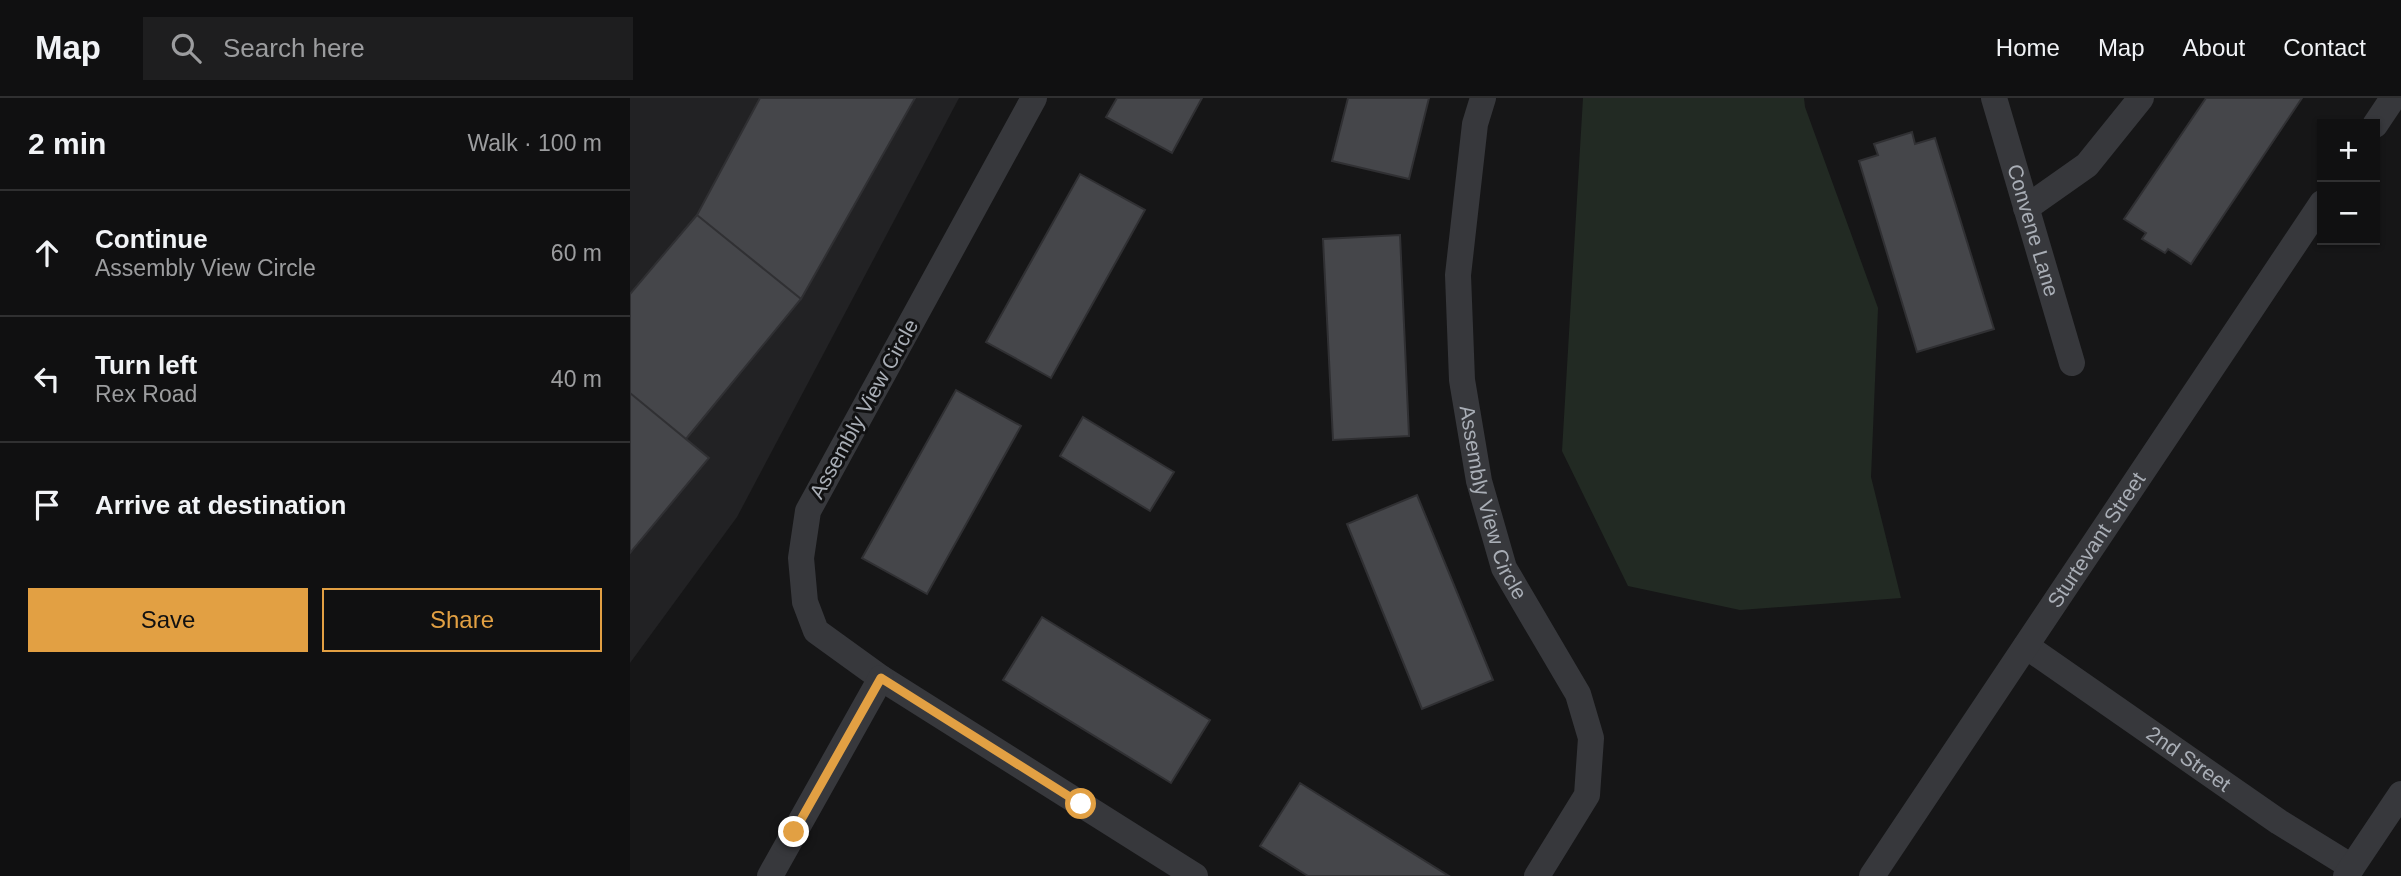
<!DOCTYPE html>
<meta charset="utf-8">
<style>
body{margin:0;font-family:Arial,sans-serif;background:#1e1e1f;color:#f1f3f6}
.controls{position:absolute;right:21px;top:21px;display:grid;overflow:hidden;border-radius:0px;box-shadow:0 2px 5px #0004}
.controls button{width:63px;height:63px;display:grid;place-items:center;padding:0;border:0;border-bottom:2px solid #303031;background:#101011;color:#f1f3f6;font:35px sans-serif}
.stop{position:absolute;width:21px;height:21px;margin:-16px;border:5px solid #e2a043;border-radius:50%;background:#fff}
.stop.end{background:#e2a043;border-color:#fff;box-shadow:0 2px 7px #0008}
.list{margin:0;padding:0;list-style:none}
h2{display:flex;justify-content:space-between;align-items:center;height:91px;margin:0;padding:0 28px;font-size:30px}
h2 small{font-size:23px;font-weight:400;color:#9c9d9f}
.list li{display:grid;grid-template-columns:46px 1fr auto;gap:21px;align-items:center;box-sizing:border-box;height:126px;padding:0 28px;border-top:2px solid #303031}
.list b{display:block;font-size:26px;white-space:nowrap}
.list p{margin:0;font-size:23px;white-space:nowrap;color:#9c9d9f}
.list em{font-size:23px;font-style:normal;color:#9c9d9f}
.actions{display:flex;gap:14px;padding:21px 28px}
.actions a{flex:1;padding:16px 0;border:2px solid #e2a043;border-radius:0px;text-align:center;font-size:24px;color:#e2a043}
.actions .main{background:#e2a043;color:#111}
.icon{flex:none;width:38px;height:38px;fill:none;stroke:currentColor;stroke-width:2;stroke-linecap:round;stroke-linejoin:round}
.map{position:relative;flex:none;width:1771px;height:778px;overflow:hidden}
header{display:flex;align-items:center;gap:42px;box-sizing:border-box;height:98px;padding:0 35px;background:#101011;border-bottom:2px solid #303031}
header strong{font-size:33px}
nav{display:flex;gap:38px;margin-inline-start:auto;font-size:24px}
.search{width:490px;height:63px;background:#1e1e1f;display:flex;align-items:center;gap:18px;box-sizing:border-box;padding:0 24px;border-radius:0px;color:#9c9d9f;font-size:26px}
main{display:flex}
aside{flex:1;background:#101011}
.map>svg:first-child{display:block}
.built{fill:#222224}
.green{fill:#222a23}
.building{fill:#45464a;stroke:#303033;stroke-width:2}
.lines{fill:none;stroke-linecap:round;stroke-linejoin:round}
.minor{stroke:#37383c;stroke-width:26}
.route{stroke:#e2a043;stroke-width:9}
.labels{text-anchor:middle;stroke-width:6;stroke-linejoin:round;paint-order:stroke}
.street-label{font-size:21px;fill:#a9aeb6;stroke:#111112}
</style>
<header>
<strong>Map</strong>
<div class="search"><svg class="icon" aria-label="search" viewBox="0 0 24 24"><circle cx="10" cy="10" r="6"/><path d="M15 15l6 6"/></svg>Search here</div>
<nav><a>Home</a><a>Map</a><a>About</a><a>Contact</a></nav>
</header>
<main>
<aside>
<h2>2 min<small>Walk · 100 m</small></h2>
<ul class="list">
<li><svg class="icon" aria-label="ahead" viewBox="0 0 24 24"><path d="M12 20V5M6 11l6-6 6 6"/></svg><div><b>Continue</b><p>Assembly View Circle</p></div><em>60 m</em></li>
<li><svg class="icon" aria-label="left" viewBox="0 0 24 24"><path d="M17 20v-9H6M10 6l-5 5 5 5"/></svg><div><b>Turn left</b><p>Rex Road</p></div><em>40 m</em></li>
<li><svg class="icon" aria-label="arrive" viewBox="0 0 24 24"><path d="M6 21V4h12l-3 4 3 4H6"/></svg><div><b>Arrive at destination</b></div></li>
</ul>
<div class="actions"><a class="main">Save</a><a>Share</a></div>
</aside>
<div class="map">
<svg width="1771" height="778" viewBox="0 0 1771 778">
<rect width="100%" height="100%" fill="#161617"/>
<path class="built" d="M 0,0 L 329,0 L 107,419 L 0,565 Z"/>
<path class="green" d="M 953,0 L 1174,0 L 1175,9 L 1248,210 L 1241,379 L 1271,500 L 1110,512 L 998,488 L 932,353 Z"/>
<path class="building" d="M 130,0 L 285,0 L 171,201 L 67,117 Z
M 487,0 L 572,0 L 542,55 L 476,19 Z
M 718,0 L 799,0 L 779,81 L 702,63 Z
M 1576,0 L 1672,0 L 1561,166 L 1538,151 L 1535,155 L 1512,141 L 1516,135 L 1494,121 Z
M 1282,34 L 1285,46 L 1305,40 L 1364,231 L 1287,254 L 1229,63 L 1248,57 L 1244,46 Z
M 450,76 L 515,112 L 421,280 L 356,244 Z
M 67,117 L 171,201 L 56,341 L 0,295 L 0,196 Z
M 770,137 L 779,338 L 703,342 L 693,141 Z
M 326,292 L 391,328 L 297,496 L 232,460 Z
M 0,295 L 79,360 L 0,455 Z
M 453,319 L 544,374 L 520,413 L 430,358 Z
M 787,397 L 863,582 L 792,611 L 717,426 Z
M 412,519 L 580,622 L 541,685 L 373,582 Z
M 670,685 L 819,778 L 678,778 L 630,748 Z"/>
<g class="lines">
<g class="minor">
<path d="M 404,0 L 178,413 L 171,460 L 175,504 L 186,533 L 251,580 L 565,778"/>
<path id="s1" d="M 853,0 L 845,26 L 828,177 L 832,282 L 849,383 L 874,470 L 948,596 L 961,640 L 957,697 L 907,778"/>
<path id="s2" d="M 1364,0 L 1442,265"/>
<path d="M 1745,27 L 1763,0"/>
<path d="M 1396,110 L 1457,67 L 1511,0"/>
<path id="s3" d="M 1396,548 L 1649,724 L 1722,769"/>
<path d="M 140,778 L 251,580"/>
<path id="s4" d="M 1242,778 L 1692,105"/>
<path d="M 1716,778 L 1771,696"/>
</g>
</g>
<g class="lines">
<path class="route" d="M 164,734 L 251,580 L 451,706"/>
</g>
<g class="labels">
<g class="street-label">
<text dy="7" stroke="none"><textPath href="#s2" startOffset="138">Convene Lane</textPath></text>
<text transform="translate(234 311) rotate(-61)" y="7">Assembly View Circle</text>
<text dy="7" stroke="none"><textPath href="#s1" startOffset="411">Assembly View Circle</textPath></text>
<text dy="7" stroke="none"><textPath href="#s4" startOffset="404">Sturtevant Street</textPath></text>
<text dy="7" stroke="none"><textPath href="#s3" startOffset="198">2nd Street</textPath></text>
</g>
</g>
</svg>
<div class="controls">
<button>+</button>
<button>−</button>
</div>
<div class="stop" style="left:451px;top:706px"></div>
<div class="stop end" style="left:164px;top:734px"></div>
</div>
</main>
